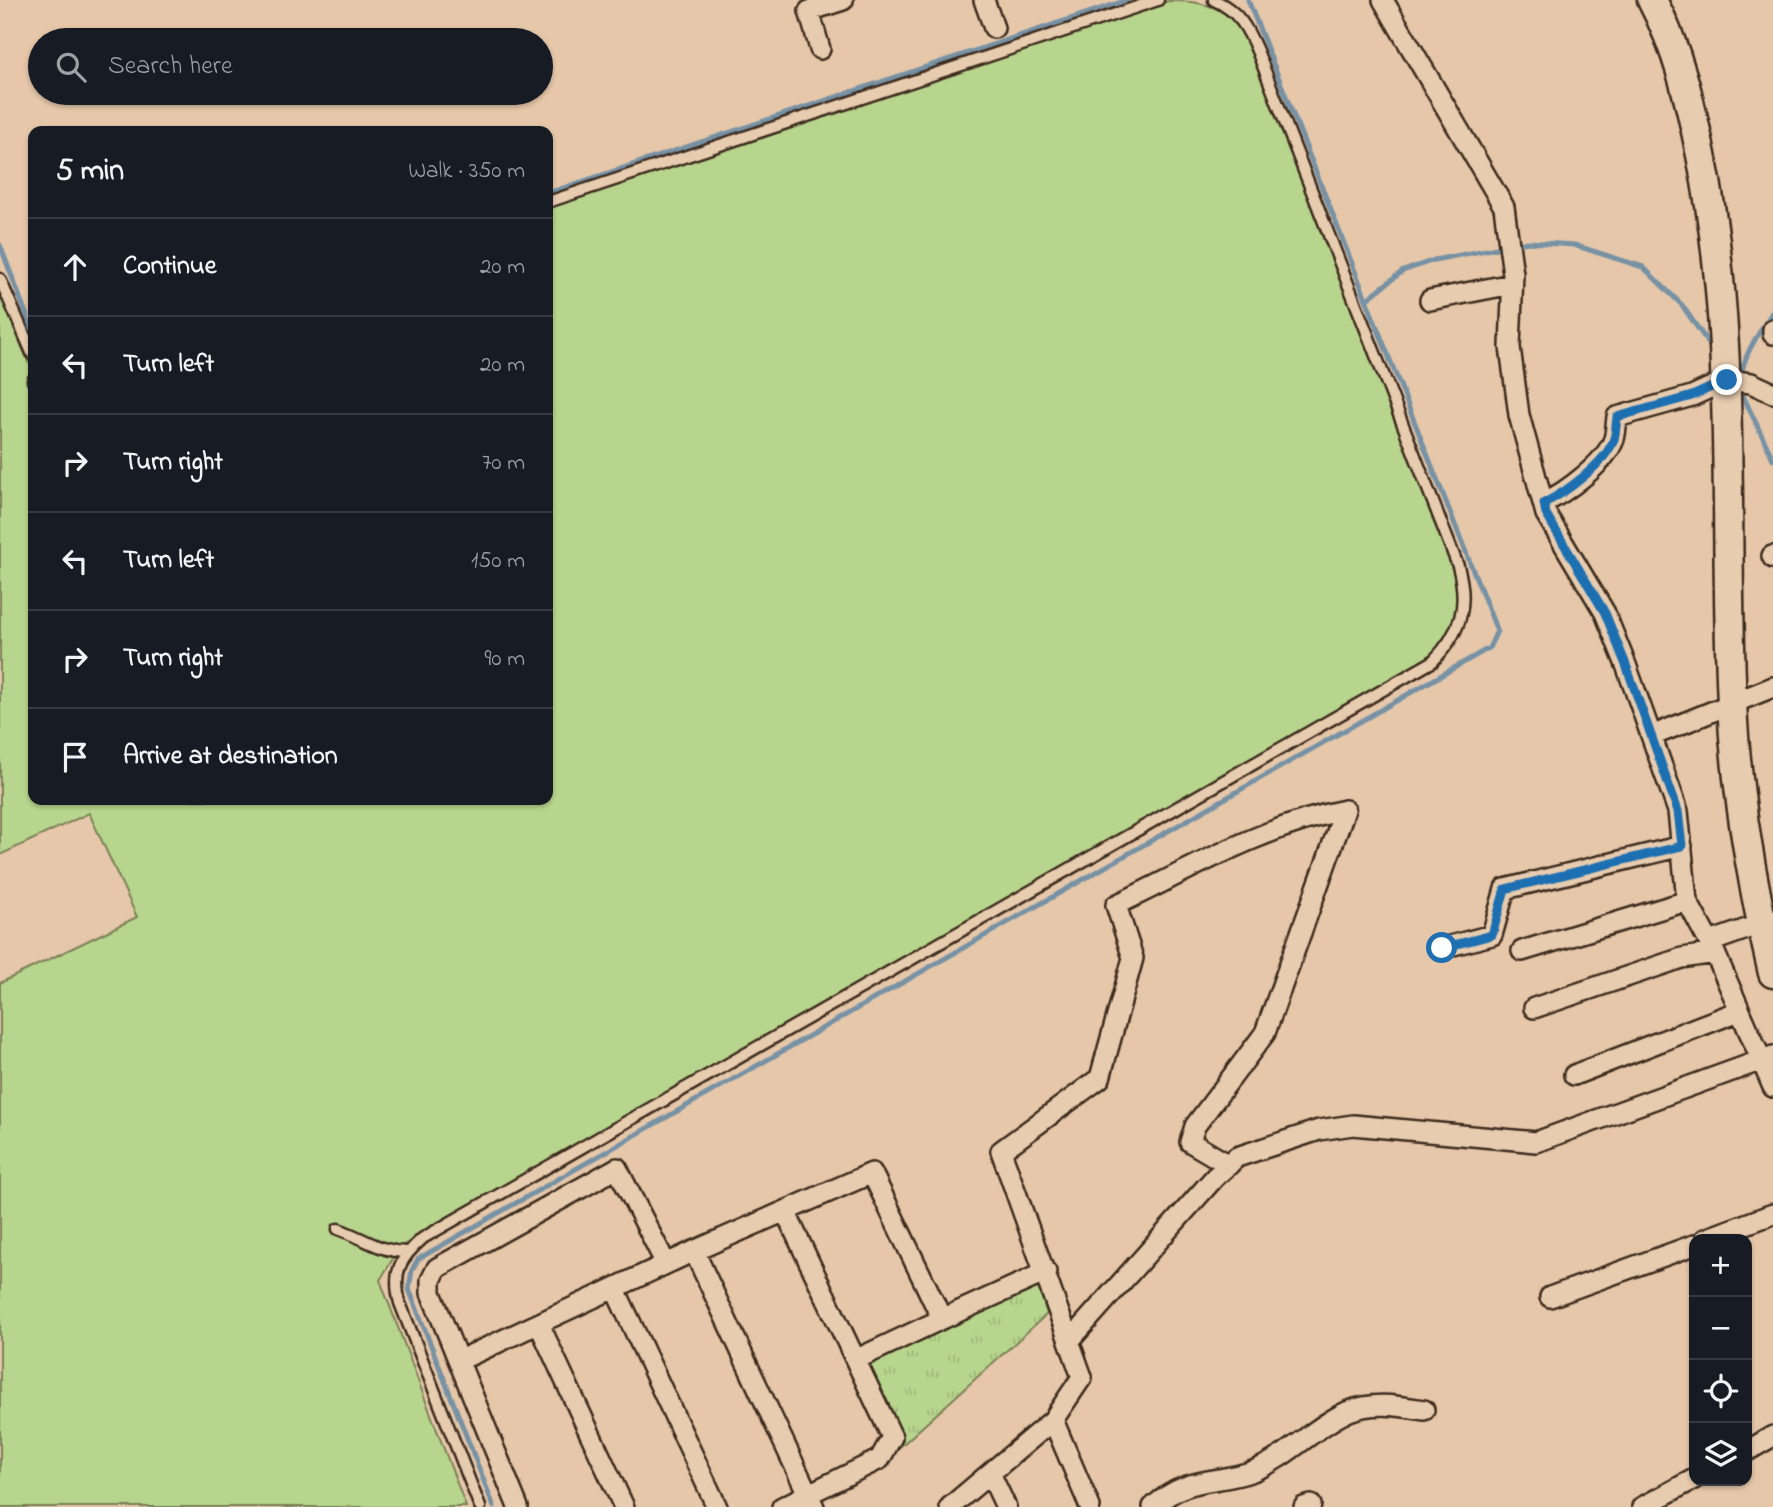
<!DOCTYPE html>
<meta charset="utf-8">
<style>
body{margin:0;font-family:"Indie Flower",sans-serif;background:#242831;color:#f1f3f6}
.controls{position:absolute;right:21px;bottom:21px;display:grid;overflow:hidden;border-radius:14px;box-shadow:0 2px 5px #0004}
.controls button{width:63px;height:63px;display:grid;place-items:center;padding:0;border:0;border-bottom:2px solid #363941;background:#171b24;color:#f1f3f6;font:35px sans-serif}
.stop{position:absolute;width:21px;height:21px;margin:-16px;border:5px solid #1f6fb2;border-radius:50%;background:#fff}
.stop.end{background:#1f6fb2;border-color:#fff;box-shadow:0 2px 7px #0008}
.list{margin:0;padding:0;list-style:none}
h2{display:flex;justify-content:space-between;align-items:center;height:91px;margin:0;padding:0 28px;font-size:30px}
h2 small{font-size:23px;font-weight:400;color:#9ea1a6}
.list li{display:grid;grid-template-columns:46px 1fr auto;gap:21px;align-items:center;box-sizing:border-box;height:98px;padding:0 28px;border-top:2px solid #363941}
.list b{display:block;font-size:26px;white-space:nowrap}
.list em{font-size:23px;font-style:normal;color:#9ea1a6}
.icon{flex:none;width:38px;height:38px;fill:none;stroke:currentColor;stroke-width:2;stroke-linecap:round;stroke-linejoin:round}
.map{position:relative;flex:none;width:1773px;height:1507px;overflow:hidden}
.search{position:absolute;background:#171b24;box-shadow:0 2px 5px #0004;left:28px;top:28px;width:525px;height:77px;display:flex;align-items:center;gap:18px;box-sizing:border-box;padding:0 24px;border-radius:38px;color:#9ea1a6;font-size:26px}
.panel{position:absolute;background:#171b24;box-shadow:0 2px 5px #0004;left:28px;top:126px;width:525px;height:679px;border-radius:14px}
.map>svg:first-child{display:block}
.grass{fill:#b8d58d;stroke:#7a8056;stroke-width:2}
.park{fill:url(#park-tufts);stroke:#7a8056;stroke-width:2}
.lines{fill:none;stroke-linecap:round;stroke-linejoin:round}
.stream{stroke:#7792a5;stroke-width:5}
.lane-casing{stroke:#3b2a1e;stroke-width:15}
.street-casing{stroke:#3b2a1e;stroke-width:24}
.secondary-casing{stroke:#3b2a1e;stroke-width:33}
.lane{stroke:#e8ccaf;stroke-width:10}
.street{stroke:#e8ccaf;stroke-width:19}
.secondary{stroke:#e8ccaf;stroke-width:28}
.route{stroke:#1f6fb2;stroke-width:9}
</style>
<div class="map">
<svg width="1773" height="1507" viewBox="0 0 1773 1507">
<defs>
<pattern id="park-tufts" width="24" height="20" patternUnits="userSpaceOnUse" patternTransform="scale(1.75)"><rect width="24" height="20" fill="#b8d58d"/><path d="M3 7l-1-3M5 7V3M7 7l1-3M15 17l-1-3M17 17v-4M19 17l1-3" fill="none" stroke="#9fb779"/></pattern>
</defs>
<rect width="100%" height="100%" fill="#e6c7a9"/>
<filter id="ink" filterUnits="userSpaceOnUse"><feTurbulence type="fractalNoise" baseFrequency=".0143" numOctaves="2"/><feDisplacementMap in="SourceGraphic" scale="14" xChannelSelector="R" yChannelSelector="G"/><feConvolveMatrix kernelMatrix="1 2 1 2 8 2 1 2 1" color-interpolation-filters="sRGB"/></filter>
<g filter="url(#ink)">
<path class="grass" d="M 1168,1 C 1220,0 1236,15 1256,59 L 1454,571 C 1468,624 1446,648 1403,674 L 400,1247 L 380,1280 L 466,1507 L 0,1507 L 0,983 L 137,917 L 89,813 L 0,855 L 0,293 L 28,362 L 33,367 L 33,800 L 548,800 L 548,208 Z"/>
<path class="park" d="M 1037,1283 L 1047,1314 L 901,1446 L 866,1363 Z"/>
<g class="lines">
<path class="stream" d="M 548,193 L 1127,0
M 0,245 L 33,332
M 1367,299 L 1403,271 L 1434,260 L 1528,242 L 1574,245 L 1643,267 L 1682,305 L 1712,349
M 1741,378 C 1743,354 1760,332 1773,311
M 1738,385 L 1773,459
M 494,1507 L 409,1289 L 412,1270 L 418,1259 L 1489,648 L 1497,631 L 1248,0"/>
<defs>
<path id="lane" d="M 548,202 L 1158,0
M 0,279 L 33,355
M 33,381 L 33,380
M 338,1229 C 364,1238 380,1252 407,1252
M 480,1507 L 400,1303 C 392,1272 400,1258 423,1238 L 1432,662 C 1461,633 1469,606 1458,566 L 1258,53 C 1248,29 1239,11 1214,0"/>
<path id="street" d="M 984,0 L 994,28
M 1383,0 L 1504,207 L 1513,274 L 1510,347 L 1519,415 L 1546,514 L 1605,613 L 1626,665 L 1678,811 L 1687,901 L 1715,953 L 1773,1087
M 820,49 L 809,11 L 843,0
M 1430,300 L 1512,284
M 1773,329 L 1773,334
M 1543,503 C 1565,493 1606,463 1614,439 C 1616,432 1616,424 1617,417 L 1692,396 L 1727,380 L 1751,383 L 1773,393
M 1772,556 L 1773,558
M 1654,735 L 1773,687
M 1710,942 L 1772,920
M 1442,948 L 1492,935 L 1505,889 L 1682,846
M 1522,951 L 1687,901
M 1534,1008 L 1682,958 L 1715,953
M 1574,1075 L 1739,1011
M 1229,1165 L 1190,1142 L 1195,1126 L 1265,1033 L 1345,810
M 1705,1239 L 1773,1214
M 694,1251 L 814,1507
M 615,1289 L 717,1507
M 1550,1297 L 1694,1245
M 539,1324 L 624,1507
M 1071,1339 L 1215,1177 L 1237,1157 L 1319,1130 L 1353,1125 L 1536,1142 L 1773,1056
M 857,1359 L 942,1319
M 460,1360 L 694,1251 L 872,1173 L 942,1319 L 1046,1272
M 1053,1420 L 1090,1507
M 1747,1451 L 1773,1436
M 990,1473 L 1006,1507
M 518,1507 L 431,1293 L 431,1280 L 437,1268 L 617,1168 L 666,1264
M 782,1507 L 880,1459 L 892,1437 L 785,1211
M 950,1507 L 1053,1420 L 1082,1377 L 1001,1151 L 1100,1078 L 1133,958 L 1116,905 C 1191,869 1263,826 1345,810
M 1153,1507 C 1188,1475 1214,1485 1253,1471 C 1288,1457 1315,1426 1349,1411 C 1374,1401 1399,1406 1424,1410
M 1304,1507 L 1311,1505
M 1642,1507 L 1694,1479"/>
<path id="secondary" d="M 1652,0 C 1678,49 1690,101 1701,155 C 1738,336 1723,520 1732,703 C 1736,794 1752,884 1773,973"/>
</defs>
<use href="#lane" class="lane-casing"/>
<use href="#street" class="street-casing"/>
<use href="#secondary" class="secondary-casing"/>
<use href="#lane" class="lane"/>
<use href="#street" class="street"/>
<use href="#secondary" class="secondary"/>
</g>
</g>
<g class="lines" filter="url(#ink)">
<path class="route" d="M 1442,948 L 1492,935 L 1505,889 L 1682,846 L 1678,811 L 1626,665 L 1605,613 L 1546,514 L 1544,503 C 1565,493 1606,463 1614,439 C 1616,432 1616,424 1617,417 L 1692,396 L 1727,380"/>
</g>
</svg>
<div class="controls">
<button>+</button>
<button>−</button>
<button><svg class="icon" aria-label="locate" viewBox="0 0 24 24"><circle cx="12" cy="12" r="6"/><path d="M12 2v4M12 18v4M2 12h4M18 12h4"/></svg></button>
<button><svg class="icon" aria-label="layers" viewBox="0 0 24 24"><path d="M12 4l9 5-9 5-9-5zM3 14l9 5 9-5"/></svg></button>
</div>
<div class="stop" style="left:1442px;top:948px"></div>
<div class="stop end" style="left:1727px;top:380px"></div>
<div class="search"><svg class="icon" aria-label="search" viewBox="0 0 24 24"><circle cx="10" cy="10" r="6"/><path d="M15 15l6 6"/></svg>Search here</div>
<section class="panel">
<h2>5 min<small>Walk · 350 m</small></h2>
<ul class="list">
<li><svg class="icon" aria-label="ahead" viewBox="0 0 24 24"><path d="M12 20V5M6 11l6-6 6 6"/></svg><div><b>Continue</b></div><em>20 m</em></li>
<li><svg class="icon" aria-label="left" viewBox="0 0 24 24"><path d="M17 20v-9H6M10 6l-5 5 5 5"/></svg><div><b>Turn left</b></div><em>20 m</em></li>
<li><svg class="icon" aria-label="right" viewBox="0 0 24 24"><path d="M7 20v-9h11M14 6l5 5-5 5"/></svg><div><b>Turn right</b></div><em>70 m</em></li>
<li><svg class="icon" aria-label="left" viewBox="0 0 24 24"><path d="M17 20v-9H6M10 6l-5 5 5 5"/></svg><div><b>Turn left</b></div><em>150 m</em></li>
<li><svg class="icon" aria-label="right" viewBox="0 0 24 24"><path d="M7 20v-9h11M14 6l5 5-5 5"/></svg><div><b>Turn right</b></div><em>90 m</em></li>
<li><svg class="icon" aria-label="arrive" viewBox="0 0 24 24"><path d="M6 21V4h12l-3 4 3 4H6"/></svg><div><b>Arrive at destination</b></div></li>
</ul>
</section>
</div>
